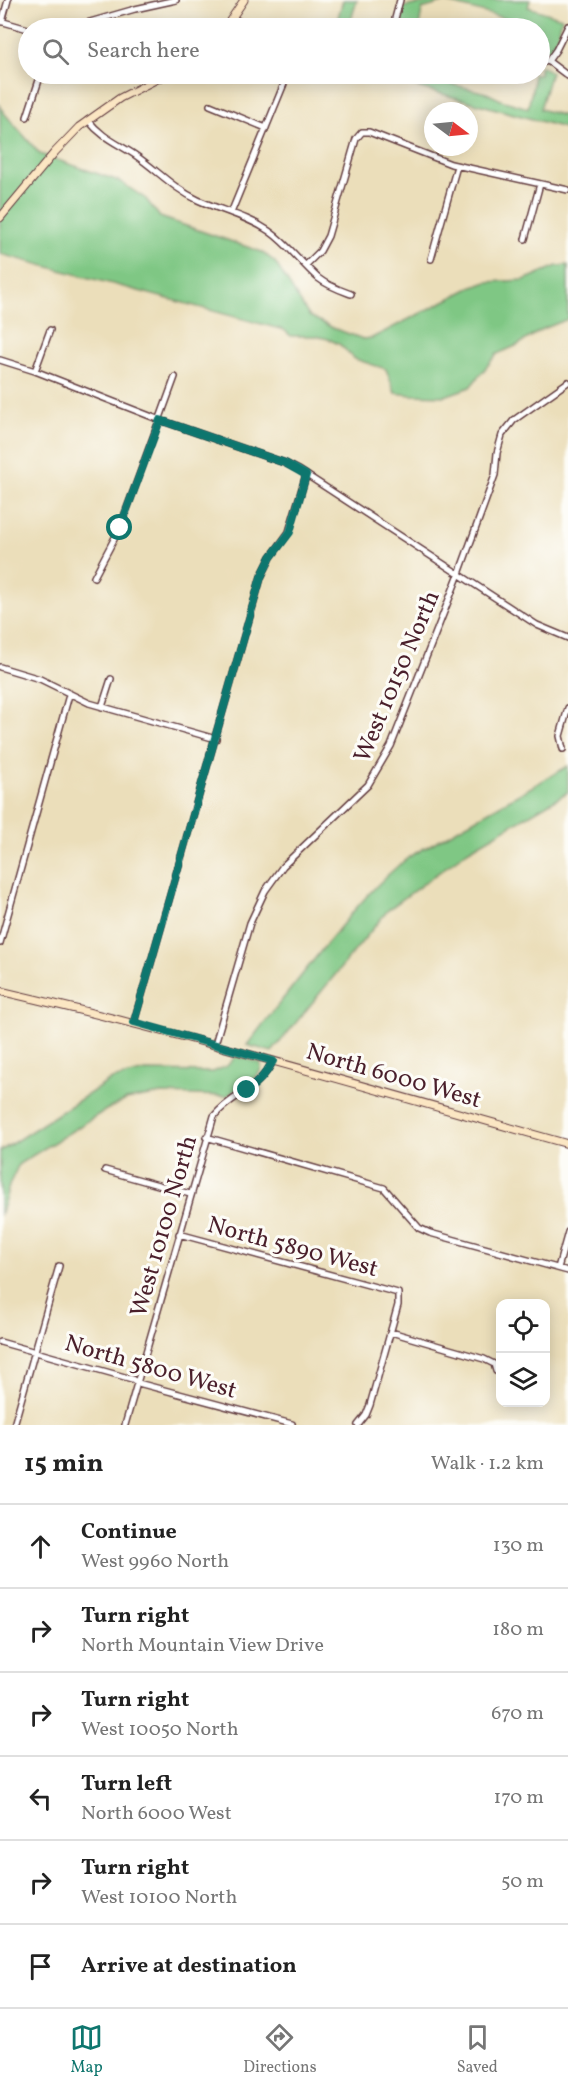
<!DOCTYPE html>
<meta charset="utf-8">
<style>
body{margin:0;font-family:Vollkorn,serif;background:#f2f2f2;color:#222}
.controls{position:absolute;right:18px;bottom:18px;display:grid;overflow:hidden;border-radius:12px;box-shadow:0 3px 15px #0003}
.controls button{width:54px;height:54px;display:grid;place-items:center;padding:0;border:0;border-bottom:2px solid #e0e0e0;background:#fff;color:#222;font:30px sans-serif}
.compass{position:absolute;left:424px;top:102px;width:54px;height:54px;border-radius:50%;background:#fff;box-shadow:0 3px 15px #0003;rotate:106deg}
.stop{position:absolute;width:18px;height:18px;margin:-14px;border:4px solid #0f766e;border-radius:50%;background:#fff}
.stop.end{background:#0f766e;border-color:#fff;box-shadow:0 2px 6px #0008}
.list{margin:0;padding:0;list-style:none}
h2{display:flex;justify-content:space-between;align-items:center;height:78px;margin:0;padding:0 24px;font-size:26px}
h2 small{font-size:20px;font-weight:400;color:#767676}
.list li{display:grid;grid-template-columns:39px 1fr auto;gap:18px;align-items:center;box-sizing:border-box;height:84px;padding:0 24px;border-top:2px solid #e0e0e0}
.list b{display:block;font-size:22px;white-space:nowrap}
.list p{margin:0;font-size:20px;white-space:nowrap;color:#767676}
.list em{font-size:20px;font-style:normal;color:#767676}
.icon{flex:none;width:33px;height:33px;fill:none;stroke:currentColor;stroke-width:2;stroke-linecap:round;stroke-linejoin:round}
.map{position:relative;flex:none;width:568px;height:1425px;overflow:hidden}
.search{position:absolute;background:#fff;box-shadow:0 3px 15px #0003;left:18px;right:18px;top:18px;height:66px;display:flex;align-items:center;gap:15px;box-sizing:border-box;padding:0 21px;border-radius:33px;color:#767676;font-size:22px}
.sheet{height:582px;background:#fff}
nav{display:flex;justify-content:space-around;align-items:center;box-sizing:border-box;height:84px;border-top:2px solid #e0e0e0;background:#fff;font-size:16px;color:#767676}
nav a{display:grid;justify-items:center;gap:3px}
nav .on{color:#0f766e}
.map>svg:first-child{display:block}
.green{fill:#7fc784;stroke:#647358;stroke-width:1.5}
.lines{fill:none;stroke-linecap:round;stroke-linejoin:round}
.street-casing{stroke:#623c40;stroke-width:8}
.secondary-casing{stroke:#623c40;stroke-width:9}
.street{stroke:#fff;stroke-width:5}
.secondary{stroke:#fbe6c3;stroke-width:7}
.route{stroke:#0f766e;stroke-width:8}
.labels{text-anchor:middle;stroke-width:6;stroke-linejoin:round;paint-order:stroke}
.street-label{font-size:24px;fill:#4a1f2b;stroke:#fdfcf7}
</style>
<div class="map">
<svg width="568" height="1425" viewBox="0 0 568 1425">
<rect width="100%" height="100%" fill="#fdfcf7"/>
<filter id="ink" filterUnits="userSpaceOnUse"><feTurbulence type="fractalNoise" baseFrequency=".0167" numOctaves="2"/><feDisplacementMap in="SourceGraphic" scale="12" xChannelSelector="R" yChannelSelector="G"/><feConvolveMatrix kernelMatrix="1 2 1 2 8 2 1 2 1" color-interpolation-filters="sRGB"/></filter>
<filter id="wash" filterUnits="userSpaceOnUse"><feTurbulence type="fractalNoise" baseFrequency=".008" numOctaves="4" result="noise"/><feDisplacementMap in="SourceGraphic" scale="24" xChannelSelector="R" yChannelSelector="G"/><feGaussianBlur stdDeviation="1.35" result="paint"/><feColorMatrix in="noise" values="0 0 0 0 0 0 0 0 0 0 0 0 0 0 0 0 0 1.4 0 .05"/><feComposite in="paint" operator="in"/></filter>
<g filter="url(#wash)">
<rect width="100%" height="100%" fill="#ebdeba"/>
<path class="green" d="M 343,0 L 357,0 L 349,27 L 354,28 L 335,28 Z
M 434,0 L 530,0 L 528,7 L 562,18 C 557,39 558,45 540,57 L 540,28 L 509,28 L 511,20 L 445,2 L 422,9 L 419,28 L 397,23 L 401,8 C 412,3 424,7 434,0 Z
M 542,66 L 551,72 L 540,109 L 568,117 L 568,129 L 370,74 L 398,74 L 407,76 L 410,74 L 487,93 L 501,100 L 528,108 L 533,85 L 533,74 L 540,74 L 540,67 Z
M 0,105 L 5,114 L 40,154 L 119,181 L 146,199 L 160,217 L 262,252 L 275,262 L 309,316 L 333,328 L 363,339 L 372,338 L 470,288 L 487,282 L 524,280 L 557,266 L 568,265 L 568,319 L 543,329 L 518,345 L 497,354 L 470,387 L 445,396 L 412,395 L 395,393 L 386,369 L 355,359 L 339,344 L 328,339 L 315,336 L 291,336 L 284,330 L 0,254 Z
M 568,766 L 568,792 L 469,850 L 388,910 L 272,1052 L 247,1045 C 272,1012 298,980 324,947 C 350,915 376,882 409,857 Z
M 236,1056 L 261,1063 L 261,1070 L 256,1077 L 227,1096 L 161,1094 L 126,1100 L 104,1111 L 19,1164 L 10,1183 L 0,1216 L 0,1151 L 2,1150 L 112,1079 L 146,1071 L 213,1072 L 227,1066 Z"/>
</g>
<g filter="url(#ink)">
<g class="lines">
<defs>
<path id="street" d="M 400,0 L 393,26 L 400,28
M 234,18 L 248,28
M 0,21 L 28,29
M 2,22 L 8,0
M 69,28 L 135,9 L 176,0
M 548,61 L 556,50 L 568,26
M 540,63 L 548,61 L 568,76
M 210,105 L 266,128
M 27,117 L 41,74
M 88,120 C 102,138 117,143 135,155 C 157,170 174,189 198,200 C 222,211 247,216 269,231 C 288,244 301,263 318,278 C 328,286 340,290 351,294
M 231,213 L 288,74
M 525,239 L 540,184
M 431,259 L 457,166
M 306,265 L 320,251 L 328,236 L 356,139 L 362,132 L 369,132 L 451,164 L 568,190
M 0,360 L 35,371 L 160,420 L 285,463 L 299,470 L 537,625 L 568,638
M 35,371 L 50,330
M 94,577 L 120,528 L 175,377
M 0,667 L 40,679 L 89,703 L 216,739
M 102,707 L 111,679
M 563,749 L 560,736 L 568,708
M 0,943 L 69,695
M 134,1022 L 261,577 L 271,557 L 289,532 L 306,475
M 215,1044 L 250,923 L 265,891 L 283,866 L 368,785 L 391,746 L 459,574 L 495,475 L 497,453 L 502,435 L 514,420 L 568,382
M 206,1137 L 384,1188 L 419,1228 L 430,1233 L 568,1271
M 105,1170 L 190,1194
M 179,1234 L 398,1293 L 398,1305 L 370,1405 L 366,1415 L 358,1425
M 558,1268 L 568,1232
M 391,1332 L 484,1359 L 494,1364 L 496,1371
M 0,1342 L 132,1379 L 138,1383 L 292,1424
M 14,1425 L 59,1266
M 125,1425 L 214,1116 C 234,1092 257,1092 273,1061"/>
<path id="secondary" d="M 225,28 L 244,0
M 0,218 L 55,152 L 79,127 L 120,98 L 167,74
M 0,991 C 191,1035 379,1091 568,1144"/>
</defs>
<use href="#street" class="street-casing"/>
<use href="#secondary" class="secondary-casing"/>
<use href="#street" class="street"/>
<use href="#secondary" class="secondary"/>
</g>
</g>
<g class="lines" filter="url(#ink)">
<path class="route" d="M 120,528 L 160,420 L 285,463 L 306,475 L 290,532 L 271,557 L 261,577 L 134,1022 L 273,1061 C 266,1074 259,1083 247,1090"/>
</g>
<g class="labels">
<g class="street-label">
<text transform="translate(396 676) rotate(-67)" y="8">West 10150 North</text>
<text transform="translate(394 1075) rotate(16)" y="8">North 6000 West</text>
<text transform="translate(163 1226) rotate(-74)" y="8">West 10100 North</text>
<text transform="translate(293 1246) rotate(15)" y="8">North 5890 West</text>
<text transform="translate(151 1366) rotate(16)" y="8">North 5800 West</text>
</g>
</g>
</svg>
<div class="controls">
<button><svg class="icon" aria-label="locate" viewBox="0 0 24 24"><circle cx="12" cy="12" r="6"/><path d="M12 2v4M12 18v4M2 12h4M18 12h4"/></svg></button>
<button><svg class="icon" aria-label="layers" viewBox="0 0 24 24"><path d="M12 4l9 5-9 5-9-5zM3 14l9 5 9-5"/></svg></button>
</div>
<svg class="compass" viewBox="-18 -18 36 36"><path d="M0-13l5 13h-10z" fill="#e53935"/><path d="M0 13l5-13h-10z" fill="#767676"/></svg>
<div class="stop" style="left:120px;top:528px"></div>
<div class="stop end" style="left:247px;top:1090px"></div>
<div class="search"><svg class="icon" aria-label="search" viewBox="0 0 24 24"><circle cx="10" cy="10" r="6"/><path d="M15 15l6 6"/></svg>Search here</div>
</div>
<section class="sheet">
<h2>15 min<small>Walk · 1.2 km</small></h2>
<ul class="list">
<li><svg class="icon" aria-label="ahead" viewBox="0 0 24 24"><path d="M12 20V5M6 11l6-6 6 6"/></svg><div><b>Continue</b><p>West 9960 North</p></div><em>130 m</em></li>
<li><svg class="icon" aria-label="right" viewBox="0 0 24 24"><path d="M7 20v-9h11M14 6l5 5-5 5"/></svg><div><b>Turn right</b><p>North Mountain View Drive</p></div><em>180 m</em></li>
<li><svg class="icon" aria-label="right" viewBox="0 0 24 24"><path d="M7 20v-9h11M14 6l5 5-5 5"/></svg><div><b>Turn right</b><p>West 10050 North</p></div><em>670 m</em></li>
<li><svg class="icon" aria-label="left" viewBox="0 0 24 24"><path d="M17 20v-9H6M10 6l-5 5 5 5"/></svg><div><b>Turn left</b><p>North 6000 West</p></div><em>170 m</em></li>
<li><svg class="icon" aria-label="right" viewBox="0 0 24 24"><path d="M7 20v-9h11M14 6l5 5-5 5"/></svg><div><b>Turn right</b><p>West 10100 North</p></div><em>50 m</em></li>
<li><svg class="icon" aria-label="arrive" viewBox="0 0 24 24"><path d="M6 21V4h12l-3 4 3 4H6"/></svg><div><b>Arrive at destination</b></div></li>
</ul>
</section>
<nav>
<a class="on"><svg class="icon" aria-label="map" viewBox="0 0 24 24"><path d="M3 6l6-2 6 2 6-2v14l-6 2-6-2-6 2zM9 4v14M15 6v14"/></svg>Map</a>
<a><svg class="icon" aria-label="directions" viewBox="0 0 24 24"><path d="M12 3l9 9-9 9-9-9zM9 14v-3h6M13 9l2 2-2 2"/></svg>Directions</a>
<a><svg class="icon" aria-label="saved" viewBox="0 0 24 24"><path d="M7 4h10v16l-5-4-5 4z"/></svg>Saved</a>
</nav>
